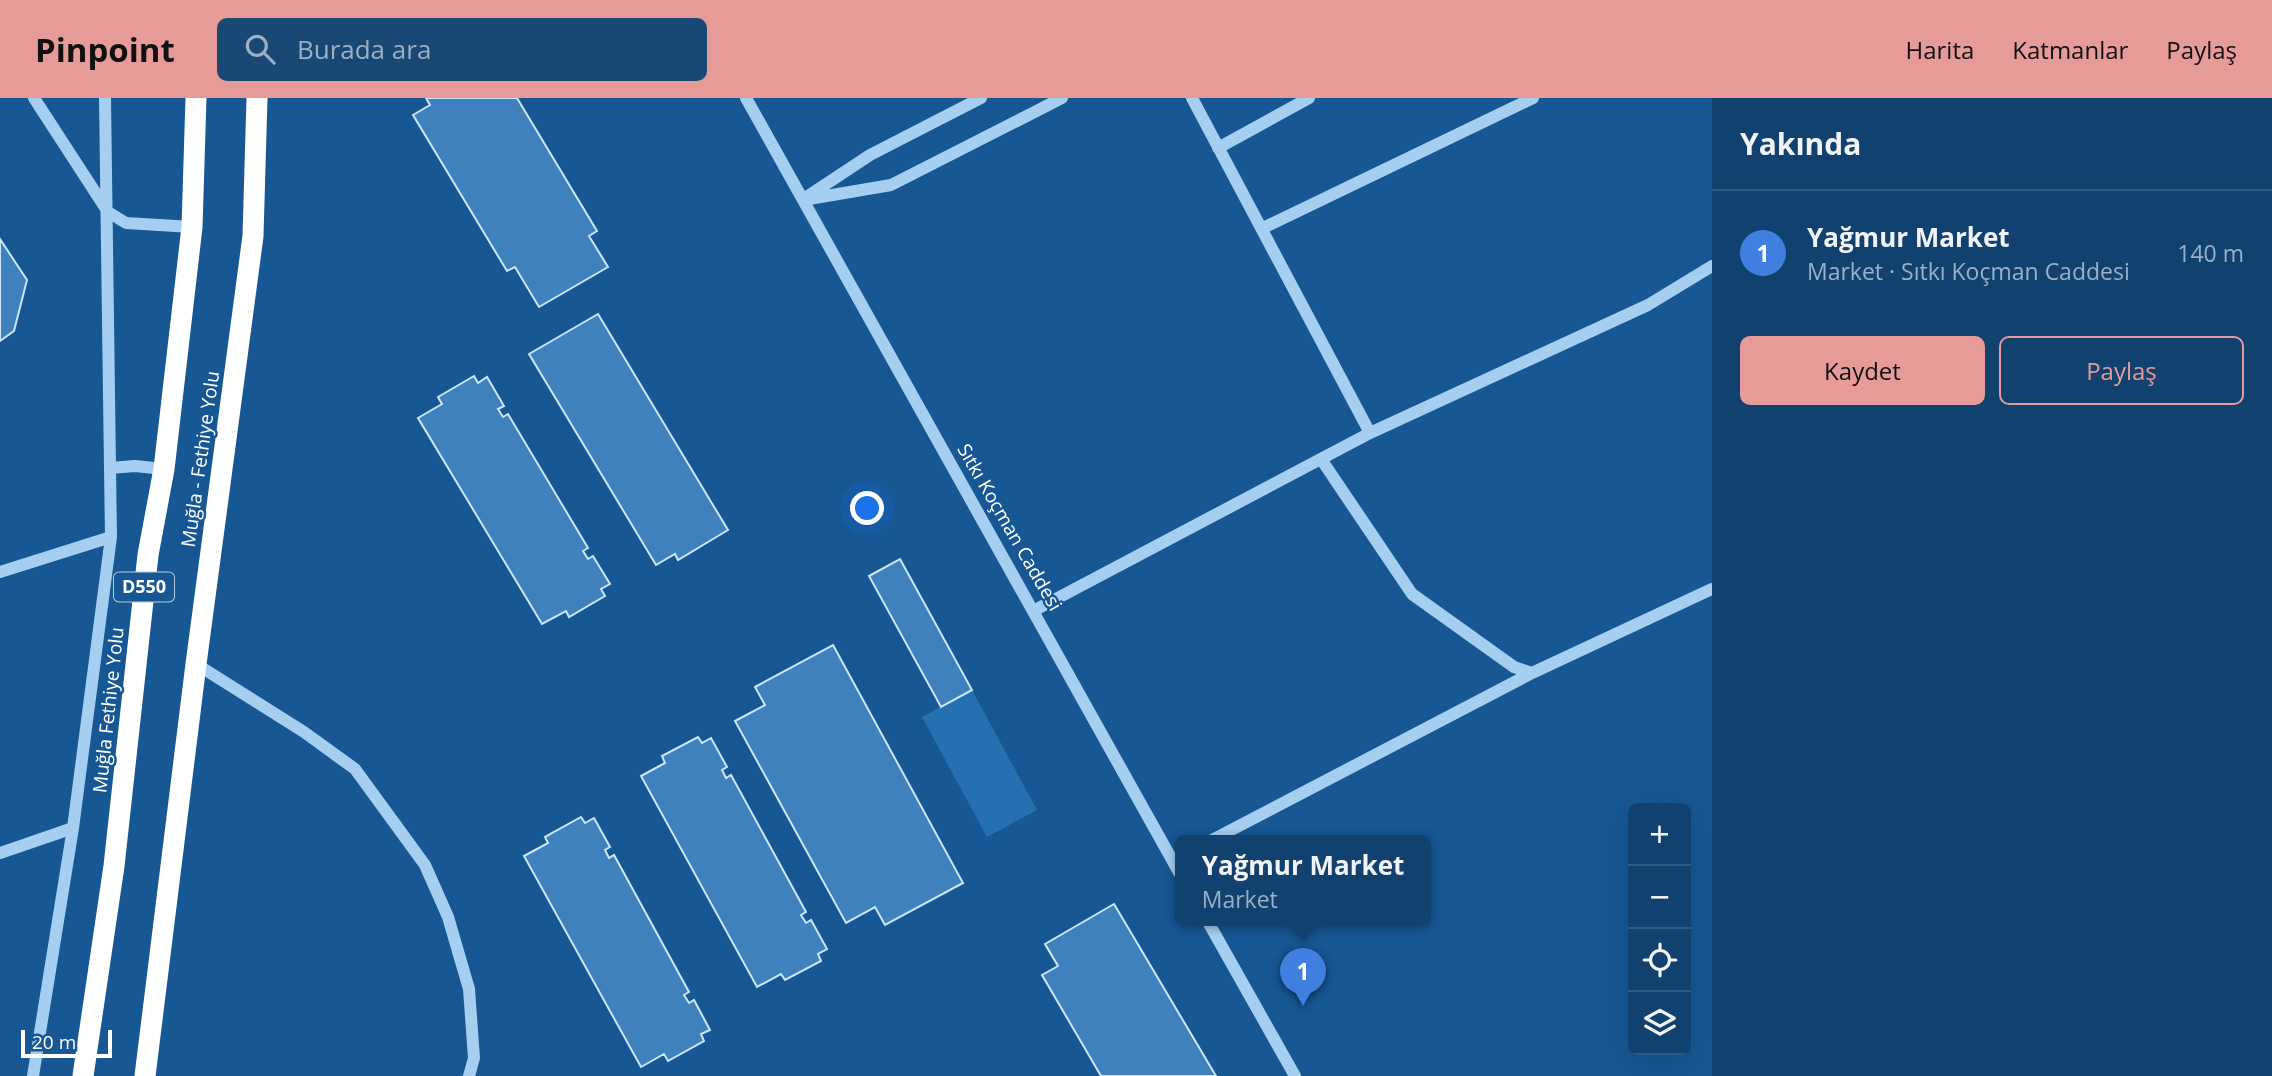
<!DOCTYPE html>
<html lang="tr">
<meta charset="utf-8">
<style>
body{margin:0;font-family:"Open Sans",sans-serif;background:#194874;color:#f1f3f6}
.controls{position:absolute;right:21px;bottom:21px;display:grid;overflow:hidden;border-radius:10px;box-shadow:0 7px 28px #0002}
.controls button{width:63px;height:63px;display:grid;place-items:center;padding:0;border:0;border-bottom:2px solid #305a82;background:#10416f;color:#f1f3f6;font:35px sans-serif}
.scale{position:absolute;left:21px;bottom:18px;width:91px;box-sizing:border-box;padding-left:7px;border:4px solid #fff;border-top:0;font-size:19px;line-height:24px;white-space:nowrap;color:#fff;-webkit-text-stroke:5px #165794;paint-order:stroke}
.you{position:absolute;left:868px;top:411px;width:24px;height:24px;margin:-18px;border:5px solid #fff;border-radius:50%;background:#1a73e8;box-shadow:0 0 0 10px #1a73e833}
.badge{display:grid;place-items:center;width:46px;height:46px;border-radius:50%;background:#e69b98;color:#fff;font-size:23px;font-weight:700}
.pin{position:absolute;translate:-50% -58px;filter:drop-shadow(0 2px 4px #0008)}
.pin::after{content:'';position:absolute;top:37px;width:24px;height:21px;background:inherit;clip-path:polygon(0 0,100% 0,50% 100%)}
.popup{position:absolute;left:1175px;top:737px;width:256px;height:91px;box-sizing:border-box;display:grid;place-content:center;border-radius:10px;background:#10416f;filter:drop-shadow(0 2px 5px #0005);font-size:23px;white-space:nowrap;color:#9cafc3}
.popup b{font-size:26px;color:#f1f3f6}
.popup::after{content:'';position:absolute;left:50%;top:100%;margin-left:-14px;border:14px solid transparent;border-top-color:#10416f}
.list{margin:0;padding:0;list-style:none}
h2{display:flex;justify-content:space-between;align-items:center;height:91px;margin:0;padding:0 28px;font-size:30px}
h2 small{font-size:23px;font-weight:400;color:#9cafc3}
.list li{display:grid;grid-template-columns:46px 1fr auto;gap:21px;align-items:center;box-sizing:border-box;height:126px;padding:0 28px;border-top:2px solid #305a82}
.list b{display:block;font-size:26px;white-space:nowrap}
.list p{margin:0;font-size:23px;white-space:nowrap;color:#9cafc3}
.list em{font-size:23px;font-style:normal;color:#9cafc3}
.actions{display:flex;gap:14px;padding:21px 28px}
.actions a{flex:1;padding:16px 0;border:2px solid #e69b98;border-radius:10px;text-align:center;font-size:24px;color:#e69b98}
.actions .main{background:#e69b98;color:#111}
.icon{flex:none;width:38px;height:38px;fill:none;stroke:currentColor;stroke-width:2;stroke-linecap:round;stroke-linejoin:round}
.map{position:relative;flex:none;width:1712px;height:978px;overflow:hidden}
header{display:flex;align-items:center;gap:42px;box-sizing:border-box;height:98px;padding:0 35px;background:#e69b98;color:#111}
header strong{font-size:33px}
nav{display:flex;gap:38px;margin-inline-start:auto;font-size:24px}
.search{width:490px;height:63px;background:#194874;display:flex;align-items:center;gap:18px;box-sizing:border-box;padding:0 24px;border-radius:10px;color:#9cafc3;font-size:26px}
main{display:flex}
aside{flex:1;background:#10416f}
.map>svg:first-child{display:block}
.green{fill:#2570b1}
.building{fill:#3e81bc;stroke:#cde6fc;stroke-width:2}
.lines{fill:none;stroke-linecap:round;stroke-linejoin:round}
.minor{stroke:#a6cef1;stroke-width:12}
.highway{stroke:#fff;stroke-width:21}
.labels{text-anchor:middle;stroke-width:5;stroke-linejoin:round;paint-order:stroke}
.shield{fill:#165794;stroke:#b9cddf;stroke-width:2}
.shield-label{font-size:18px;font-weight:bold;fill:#fff}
.street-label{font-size:19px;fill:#fff;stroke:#165794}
</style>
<header>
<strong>Pinpoint</strong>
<div class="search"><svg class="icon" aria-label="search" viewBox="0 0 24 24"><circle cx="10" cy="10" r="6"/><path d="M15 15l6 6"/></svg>Burada ara</div>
<nav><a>Harita</a><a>Katmanlar</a><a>Paylaş</a></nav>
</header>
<main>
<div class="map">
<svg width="1712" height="978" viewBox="0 0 1712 978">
<rect width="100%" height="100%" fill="#165794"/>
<path class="green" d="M 972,592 L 1037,712 L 987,739 L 922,619 Z"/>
<path class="building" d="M 426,0 L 517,0 L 597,133 L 589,138 L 608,169 L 539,209 L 515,169 L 507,173 L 413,17 L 430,7 Z
M 0,141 L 27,182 L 14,233 L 0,243 Z
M 598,216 L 728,432 L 678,462 L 675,456 L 656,467 L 529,256 Z
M 474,278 L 478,285 L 487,279 L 504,308 L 498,311 L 503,319 L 508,316 L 588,450 L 583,453 L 588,461 L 593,458 L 610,486 L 601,491 L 605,498 L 569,519 L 566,513 L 542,526 L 418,320 L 442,306 L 438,299 Z
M 900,461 L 972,592 L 941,609 L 869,478 Z
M 833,547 L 963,785 L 885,827 L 875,809 L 846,825 L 735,623 L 765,607 L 755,589 Z
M 698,639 L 702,645 L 711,640 L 727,669 L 722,672 L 726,680 L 731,677 L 806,814 L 801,817 L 806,825 L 811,822 L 827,851 L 818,856 L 821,863 L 785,882 L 781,876 L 757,889 L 641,678 L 665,665 L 662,658 Z
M 581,719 L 585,725 L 594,720 L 610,749 L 605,752 L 609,760 L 614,757 L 689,894 L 684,897 L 689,905 L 694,902 L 710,932 L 701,936 L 704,943 L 668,963 L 664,956 L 641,969 L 524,758 L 548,745 L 545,739 Z
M 1114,806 L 1216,978 L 1101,978 L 1042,877 L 1058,868 L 1045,846 Z"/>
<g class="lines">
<path class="minor" d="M 34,0 L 108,114 L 126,125 L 192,129
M 105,0 L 110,370
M 746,0 L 1180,776
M 1192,0 L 1370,335 L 1648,207 L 1712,168
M 1218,50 L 1309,0
M 808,98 L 870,57 L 981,0
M 803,102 L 891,87 L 1062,0
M 1263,130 L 1533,0
M 1321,361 L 1412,496 L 1514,569 L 1532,575 L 1712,491
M 0,474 L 111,439
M 1035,512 L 1370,335
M 196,566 L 304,634 L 355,671 L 425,767 L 448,819 L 469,891 L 474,960 L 469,978
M 1212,742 L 1532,575
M 0,755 L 73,730
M 1207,822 L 1295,978
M 33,978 L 73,730 L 111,439 L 110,370 L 135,368 L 164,371"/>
<path class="highway" d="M 83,978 L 114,768 L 148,457 L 164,371 L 192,129 L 196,0
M 145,978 L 196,566 L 253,138 L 257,0"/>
</g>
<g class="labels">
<rect class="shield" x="114" y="474.5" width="60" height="29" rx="5"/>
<g class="shield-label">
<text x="144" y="495">D550</text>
</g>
<g class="street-label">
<text transform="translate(200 361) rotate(-82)" y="7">Muğla - Fethiye Yolu</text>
<text transform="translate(1010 429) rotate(60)" y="7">Sıtkı Koçman Caddesi</text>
<text transform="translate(108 612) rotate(-84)" y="7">Muğla Fethiye Yolu</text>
</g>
</g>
</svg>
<div class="controls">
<button>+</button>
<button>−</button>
<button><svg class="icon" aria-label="locate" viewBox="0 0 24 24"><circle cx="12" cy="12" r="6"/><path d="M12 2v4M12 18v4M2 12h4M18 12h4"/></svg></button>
<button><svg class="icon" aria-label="layers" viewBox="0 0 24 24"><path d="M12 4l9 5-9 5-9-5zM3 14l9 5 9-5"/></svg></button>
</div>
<div class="scale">20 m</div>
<div class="you"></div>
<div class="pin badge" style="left:1303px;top:908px;background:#3f7fe0">1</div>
<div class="popup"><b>Yağmur Market</b>Market</div>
</div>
<aside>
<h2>Yakında<small></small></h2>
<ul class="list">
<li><span class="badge" style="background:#3f7fe0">1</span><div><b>Yağmur Market</b><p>Market · Sıtkı Koçman Caddesi</p></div><em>140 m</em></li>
</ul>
<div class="actions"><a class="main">Kaydet</a><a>Paylaş</a></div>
</aside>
</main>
